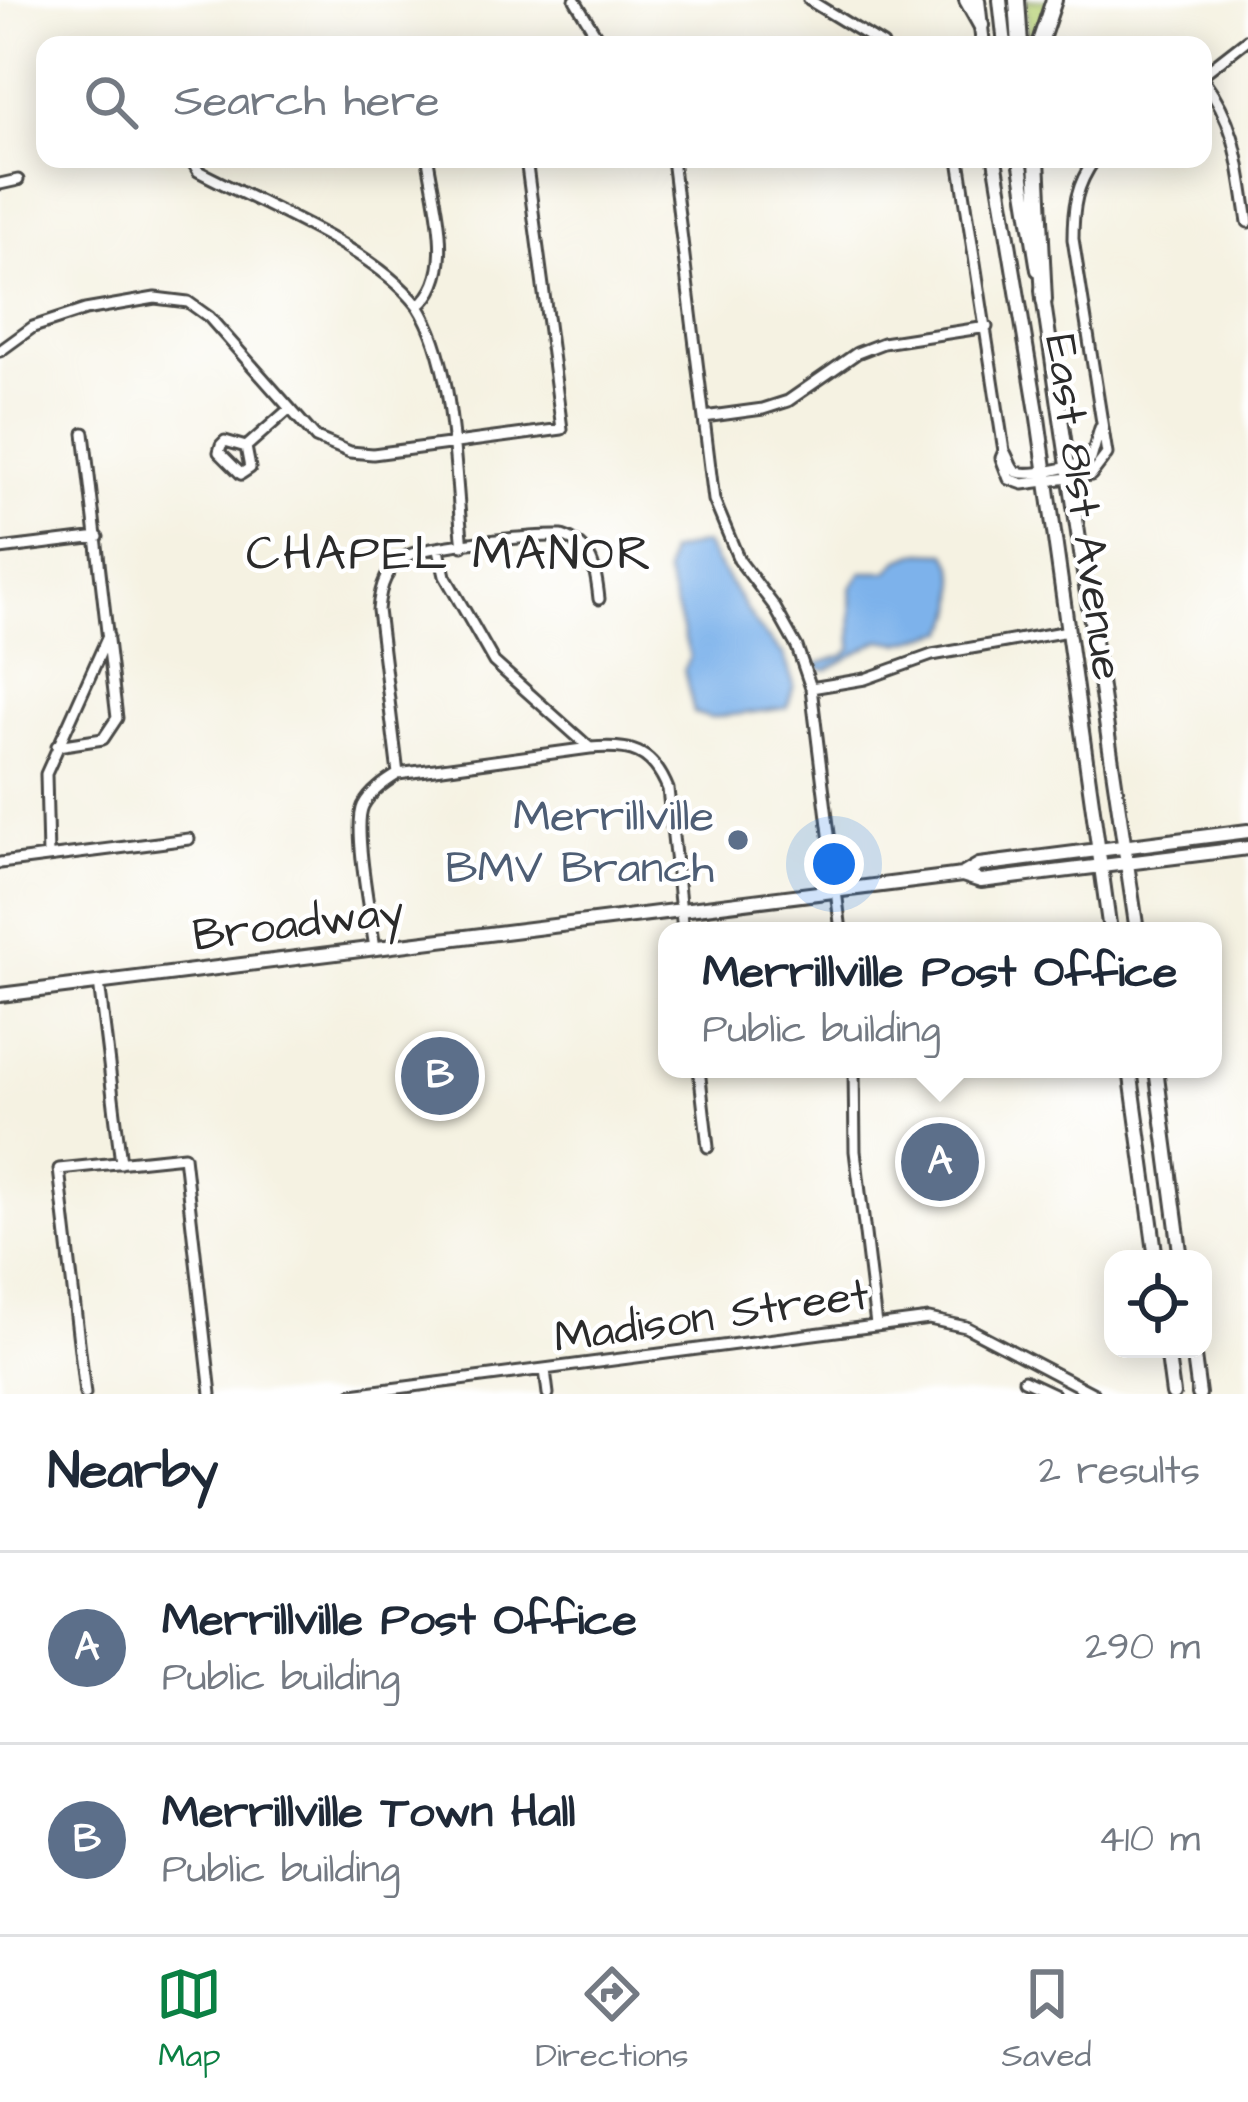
<!DOCTYPE html>
<style>
body{margin:0;font-family:"Architects Daughter",sans-serif;background:#f2f2f3;color:#1f2937}
.controls{position:absolute;right:36px;bottom:36px;display:grid;overflow:hidden;border-radius:24px;box-shadow:0 6px 30px #0003}
.controls button{width:108px;height:108px;display:grid;place-items:center;padding:0;border:0;border-bottom:3px solid #e0e1e3;background:#fff;color:#1f2937;font:60px sans-serif}
.you{position:absolute;left:834px;top:864px;width:42px;height:42px;margin:-30px;border:9px solid #fff;border-radius:50%;background:#1a73e8;box-shadow:0 0 0 18px #1a73e833}
.badge{display:grid;place-items:center;width:78px;height:78px;border-radius:50%;background:#0b8043;color:#fff;font-size:39px;font-weight:700}
.pin{position:absolute;translate:-50% -50%;border:6px solid #fff;box-shadow:0 3px 12px #0006}
.popup{position:absolute;left:658px;top:922px;width:564px;height:156px;box-sizing:border-box;display:grid;place-content:center;border-radius:24px;background:#fff;filter:drop-shadow(0 3px 9px #0005);font-size:39px;white-space:nowrap;color:#747a83}
.popup b{font-size:45px;color:#1f2937}
.popup::after{content:'';position:absolute;left:50%;top:100%;margin-left:-24px;border:24px solid transparent;border-top-color:#fff}
.list{margin:0;padding:0;list-style:none}
h2{display:flex;justify-content:space-between;align-items:center;height:156px;margin:0;padding:0 48px;font-size:51px}
h2 small{font-size:39px;font-weight:400;color:#747a83}
.list li{display:grid;grid-template-columns:78px 1fr auto;gap:36px;align-items:center;box-sizing:border-box;height:192px;padding:0 48px;border-top:3px solid #e0e1e3}
.list b{display:block;font-size:45px;white-space:nowrap}
.list p{margin:0;font-size:39px;white-space:nowrap;color:#747a83}
.list em{font-size:39px;font-style:normal;color:#747a83}
.icon{flex:none;width:66px;height:66px;fill:none;stroke:currentColor;stroke-width:2;stroke-linecap:round;stroke-linejoin:round}
.map{position:relative;flex:none;width:1248px;height:1394px;overflow:hidden}
.search{position:absolute;background:#fff;box-shadow:0 6px 30px #0003;left:36px;right:36px;top:36px;height:132px;display:flex;align-items:center;gap:30px;box-sizing:border-box;padding:0 42px;border-radius:24px;color:#747a83;font-size:45px}
.sheet{height:540px;background:#fff}
nav{display:flex;justify-content:space-around;align-items:center;box-sizing:border-box;height:168px;border-top:3px solid #e0e1e3;background:#fff;font-size:33px;color:#747a83}
nav a{display:grid;justify-items:center;gap:6px}
nav .on{color:#0b8043}
.map>svg:first-child{display:block}
.green{fill:#b7d176;stroke:#717e50;stroke-width:3}
.water{fill:#7db2eb;stroke:#546e8b;stroke-width:3}
.lines{fill:none;stroke-linecap:round;stroke-linejoin:round}
.minor-casing{stroke:#494946;stroke-width:15}
.major-casing{stroke:#494946;stroke-width:18}
.highway-casing{stroke:#494946;stroke-width:20}
.minor{stroke:#fff;stroke-width:9}
.major{stroke:#fff;stroke-width:12}
.highway{stroke:#fff;stroke-width:14}
.service-dot{fill:#5c6f8a;stroke:#fff;stroke-width:4.5}
.labels{text-anchor:middle;stroke-width:9;stroke-linejoin:round;paint-order:stroke}
.street-label{font-size:45px;fill:#2b2b2b;stroke:#fff}
.service-label{font-size:45px;fill:#4e5e75;stroke:#fff;text-anchor:end}
.neighbourhood-label{font-size:48px;letter-spacing:3px;fill:#2b2b2b;stroke:#fff}
</style>
<div class="map">
<svg width="1248" height="1394" viewBox="0 0 1248 1394">
<rect width="100%" height="100%" fill="#fff"/>
<filter id="ink" filterUnits="userSpaceOnUse"><feTurbulence type="fractalNoise" baseFrequency=".00833" numOctaves="2"/><feDisplacementMap in="SourceGraphic" scale="24" xChannelSelector="R" yChannelSelector="G"/><feConvolveMatrix kernelMatrix="1 2 1 2 8 2 1 2 1" color-interpolation-filters="sRGB"/></filter>
<filter id="wash" filterUnits="userSpaceOnUse"><feTurbulence type="fractalNoise" baseFrequency=".004" numOctaves="4" result="noise"/><feDisplacementMap in="SourceGraphic" scale="48" xChannelSelector="R" yChannelSelector="G"/><feGaussianBlur stdDeviation="2.7" result="paint"/><feColorMatrix in="noise" values="0 0 0 0 0 0 0 0 0 0 0 0 0 0 0 0 0 1.4 0 .05"/><feComposite in="paint" operator="in"/></filter>
<g filter="url(#wash)">
<rect width="100%" height="100%" fill="#f5f2e2"/>
<path class="green" d="M 1025,0 L 1050,0 L 1034,45 L 1028,45 Z"/>
<path class="water" d="M 704,543 L 759,629 L 784,656 L 794,685 L 787,708 L 710,718 L 694,713 L 684,669 L 690,657 L 666,573 L 669,552 Z
M 921,552 L 947,553 C 960,573 961,612 947,631 L 900,643 L 880,640 L 827,670 L 816,668 L 818,664 L 845,655 L 852,648 L 851,588 L 862,572 L 888,572 L 899,560 Z"/>
</g>
<g filter="url(#ink)">
<g class="lines">
<defs>
<path id="minor" d="M 575,0 L 602,45
M 809,0 L 883,45
M 1203,74 L 1248,39
M 1203,79 C 1238,126 1239,166 1248,222
M 191,159 L 198,171 C 264,206 374,248 418,306
M 428,159 C 434,202 458,275 418,306 C 456,365 454,475 463,546
M 672,159 L 714,500 L 739,560 L 774,606 L 797,647 L 811,688 L 841,931
M 959,159 L 1004,451 L 1001,458 L 1009,479 L 1023,484 L 1091,475 L 1107,454 L 1073,239 C 1073,207 1076,185 1095,159
M 0,184 L 18,180
M 0,351 L 33,327 L 85,310 L 155,298 L 188,302 L 209,317 L 316,438 L 350,452 L 373,454 L 562,429 L 526,159
M 704,417 L 763,409 L 788,401 L 857,353 L 883,343 L 987,327
M 246,447 L 250,468 L 241,474 L 219,452 L 221,445 L 225,441 L 246,447 L 289,409
M 1004,451 C 1008,456 1009,463 1013,469 C 1023,481 1078,465 1091,459 L 1100,428
M 0,549 L 98,537
M 439,550 L 445,576 L 494,662 L 590,748
M 811,688 L 865,679 L 932,655 L 1068,631
M 57,746 L 103,739 L 117,718 L 84,433
M 398,774 L 590,748 C 630,745 652,749 668,789 L 683,931
M 48,857 L 46,774 L 108,636
M 0,863 L 189,839
M 375,948 C 371,920 353,827 363,806 C 370,792 385,782 398,774 L 378,610 C 380,587 386,566 409,555 C 430,545 535,535 562,536 C 593,546 596,570 599,599
M 99,982 L 121,1163
M 699,1069 L 708,1147
M 854,1069 L 855,1151 L 876,1325
M 545,1370 L 548,1394
M 1024,1380 L 1054,1394
M 85,1394 L 59,1169 L 184,1156 L 211,1394
M 352,1394 L 929,1319 L 966,1327 L 1094,1394"/>
<path id="major" d="M 978,0 L 983,45
M 1000,0 L 1005,45
M 995,159 L 1038,418 L 1110,931
M 1020,159 L 1038,270
M 1042,290 L 1137,931
M 962,875 L 981,881 L 1248,848
M 0,995 L 962,875 L 979,865 L 1248,831
M 1130,1069 L 1156,1259
M 1156,1069 L 1181,1259
M 1167,1349 L 1173,1394
M 1193,1349 L 1199,1394"/>
<path id="highway" d="M 967,0 L 981,25
M 1017,0 L 1020,45
M 1039,45 L 1054,0
M 1037,159 L 1044,300"/>
</defs>
<use href="#minor" class="minor-casing"/>
<use href="#major" class="major-casing"/>
<use href="#highway" class="highway-casing"/>
<use href="#minor" class="minor"/>
<use href="#major" class="major"/>
<use href="#highway" class="highway"/>
</g>
</g>
<circle class="service-dot" cx="738" cy="840" r="12"/>
<g class="labels">
<g class="street-label">
<text transform="translate(1086 507) rotate(82)" y="16">East 81st Avenue</text>
<text transform="translate(298 921) rotate(-7)" y="16">Broadway</text>
<text transform="translate(711 1314) rotate(-8)" y="16">Madison Street</text>
</g>
<g class="service-label">
<text x="714" y="830">Merrillville<tspan x="714" dy="52">BMV Branch</tspan></text>
</g>
<g class="neighbourhood-label">
<text x="450" y="569">CHAPEL MANOR</text>
</g>
</g>
</svg>
<div class="controls">
<button><svg class="icon" aria-label="locate" viewBox="0 0 24 24"><circle cx="12" cy="12" r="6"/><path d="M12 2v4M12 18v4M2 12h4M18 12h4"/></svg></button>
</div>
<div class="you"></div>
<div class="pin badge" style="left:940px;top:1162px;background:#5c6f8a">A</div>
<div class="popup"><b>Merrillville Post Office</b>Public building</div>
<div class="pin badge" style="left:440px;top:1076px;background:#5c6f8a">B</div>
<div class="search"><svg class="icon" aria-label="search" viewBox="0 0 24 24"><circle cx="10" cy="10" r="6"/><path d="M15 15l6 6"/></svg>Search here</div>
</div>
<section class="sheet">
<h2>Nearby<small>2 results</small></h2>
<ul class="list">
<li><span class="badge" style="background:#5c6f8a">A</span><div><b>Merrillville Post Office</b><p>Public building</p></div><em>290 m</em></li>
<li><span class="badge" style="background:#5c6f8a">B</span><div><b>Merrillville Town Hall</b><p>Public building</p></div><em>410 m</em></li>
</ul>
</section>
<nav>
<a class="on"><svg class="icon" aria-label="map" viewBox="0 0 24 24"><path d="M3 6l6-2 6 2 6-2v14l-6 2-6-2-6 2zM9 4v14M15 6v14"/></svg>Map</a>
<a><svg class="icon" aria-label="directions" viewBox="0 0 24 24"><path d="M12 3l9 9-9 9-9-9zM9 14v-3h6M13 9l2 2-2 2"/></svg>Directions</a>
<a><svg class="icon" aria-label="saved" viewBox="0 0 24 24"><path d="M7 4h10v16l-5-4-5 4z"/></svg>Saved</a>
</nav>
